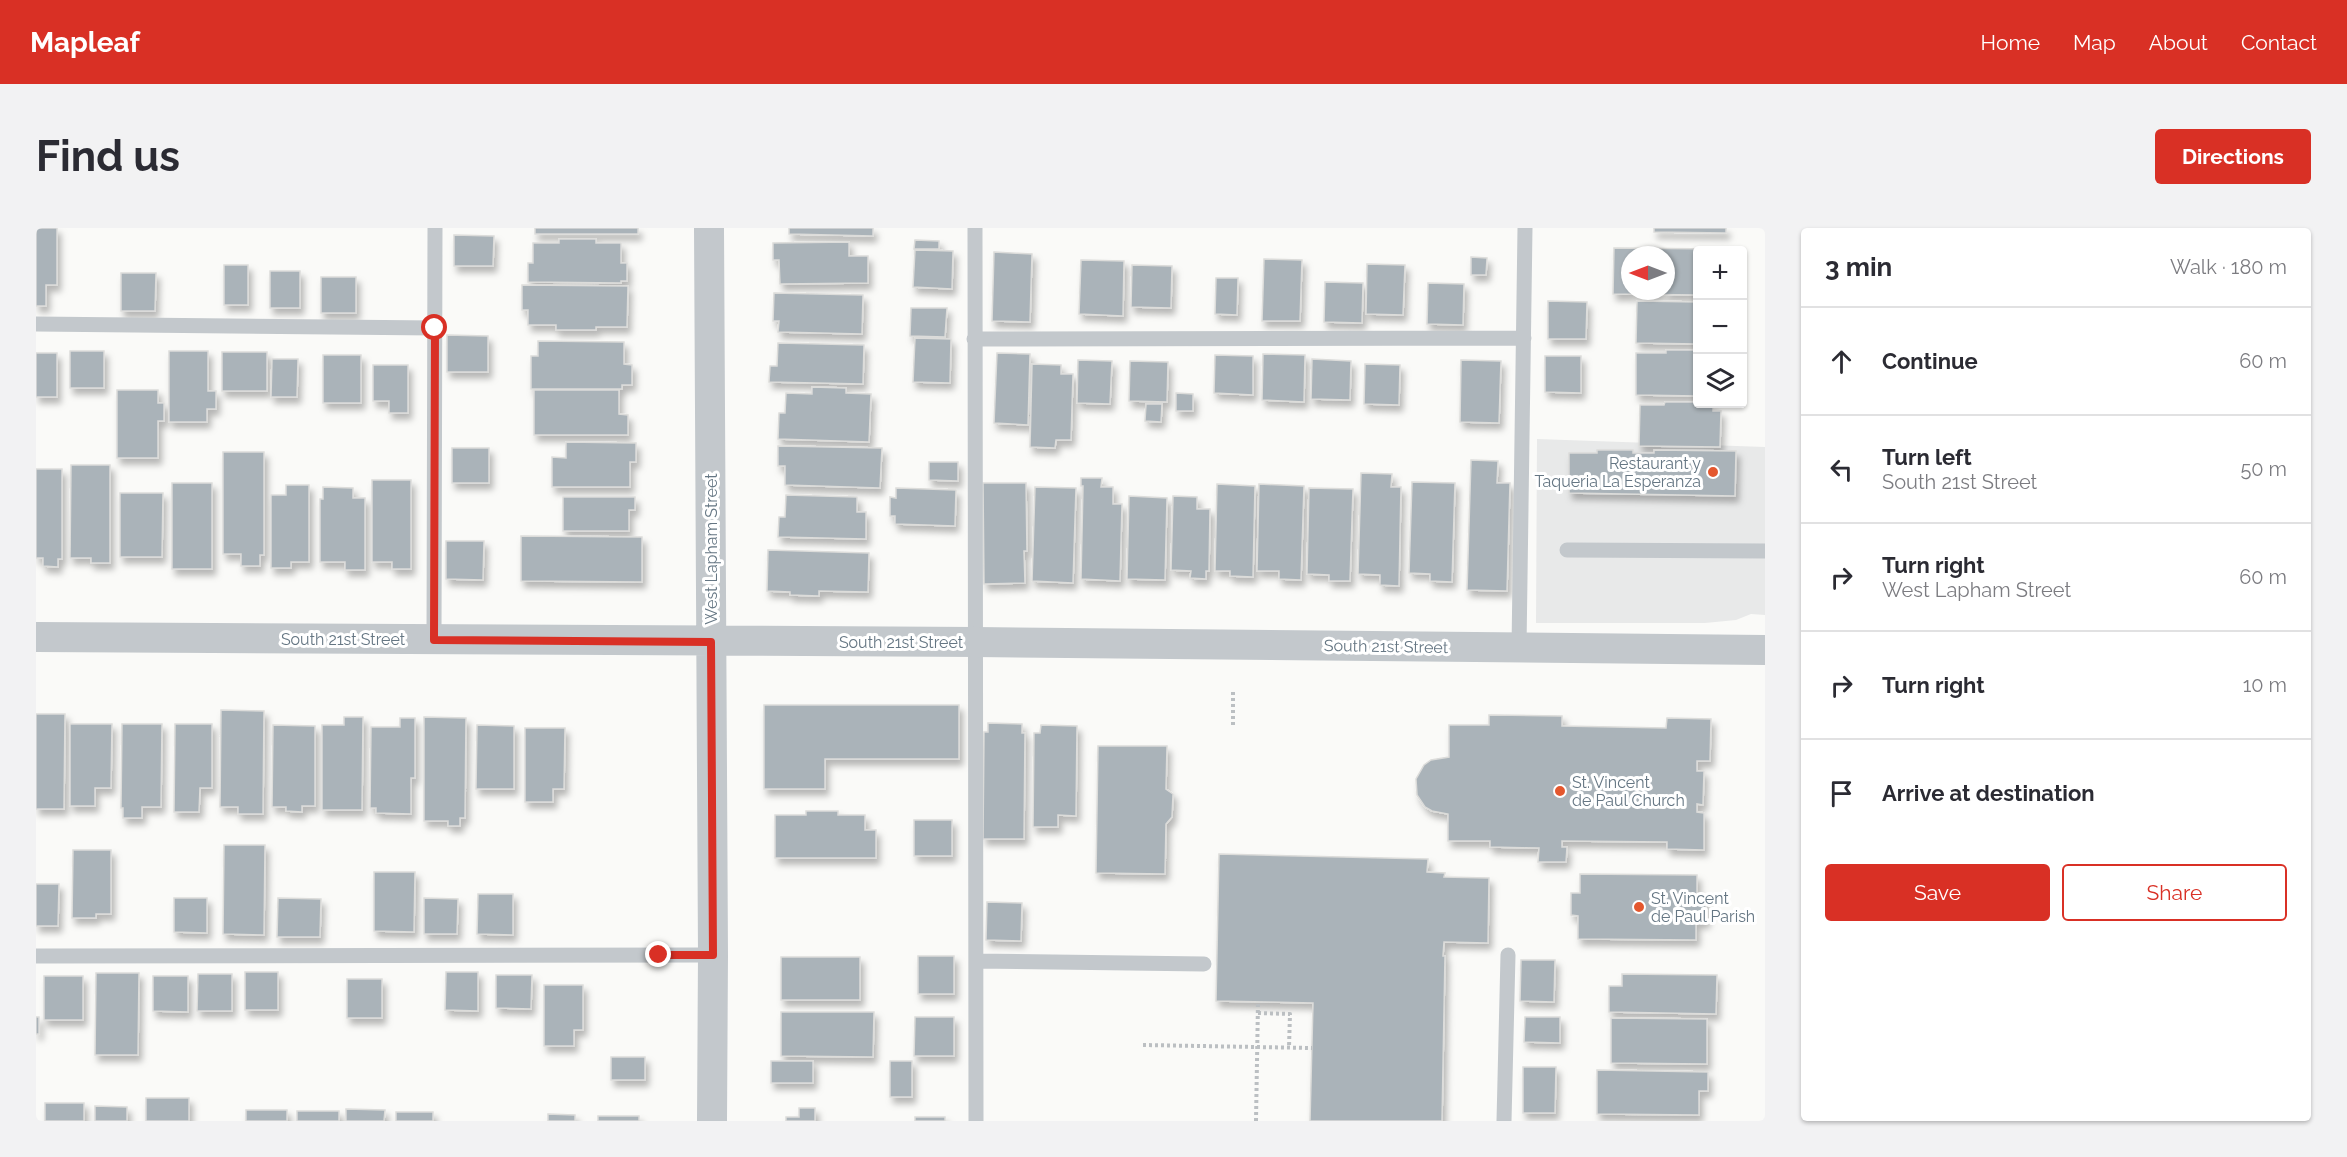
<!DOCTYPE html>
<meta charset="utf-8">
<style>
body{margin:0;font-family:Raleway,sans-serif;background:#f2f2f3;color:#2b2b33}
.controls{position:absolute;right:18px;top:18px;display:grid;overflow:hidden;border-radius:6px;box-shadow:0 2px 4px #0004}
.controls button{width:54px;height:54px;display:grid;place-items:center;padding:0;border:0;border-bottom:2px solid #e1e1e2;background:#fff;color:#2b2b33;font:30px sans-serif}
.compass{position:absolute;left:1585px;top:18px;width:54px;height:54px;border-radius:50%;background:#fff;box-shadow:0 2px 4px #0004;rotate:270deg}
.stop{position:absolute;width:18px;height:18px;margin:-14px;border:4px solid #d93025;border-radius:50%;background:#fff}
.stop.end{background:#d93025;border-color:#fff;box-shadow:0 2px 6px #0008}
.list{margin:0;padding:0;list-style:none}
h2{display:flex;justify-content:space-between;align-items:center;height:78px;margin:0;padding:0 24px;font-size:26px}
h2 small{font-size:20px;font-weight:400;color:#7c7c81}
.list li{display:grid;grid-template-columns:39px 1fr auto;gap:18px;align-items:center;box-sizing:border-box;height:108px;padding:0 24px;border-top:2px solid #e1e1e2}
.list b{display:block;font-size:22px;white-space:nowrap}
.list p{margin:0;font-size:20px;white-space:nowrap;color:#7c7c81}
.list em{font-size:20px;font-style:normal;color:#7c7c81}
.actions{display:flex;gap:12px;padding:18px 24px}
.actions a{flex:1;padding:14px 0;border:2px solid #d93025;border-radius:6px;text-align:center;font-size:21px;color:#d93025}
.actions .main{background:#d93025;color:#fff}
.icon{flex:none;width:33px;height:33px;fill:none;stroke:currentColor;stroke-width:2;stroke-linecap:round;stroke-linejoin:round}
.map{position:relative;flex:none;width:1729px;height:893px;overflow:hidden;border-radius:6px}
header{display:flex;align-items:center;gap:36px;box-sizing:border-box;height:84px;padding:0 30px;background:#d93025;color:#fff}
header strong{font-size:28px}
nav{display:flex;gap:33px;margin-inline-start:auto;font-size:21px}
.intro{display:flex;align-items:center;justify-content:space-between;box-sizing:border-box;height:144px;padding:0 36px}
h1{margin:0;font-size:42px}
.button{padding:15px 27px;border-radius:6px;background:#d93025;color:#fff;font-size:21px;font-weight:700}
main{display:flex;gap:36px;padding:0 36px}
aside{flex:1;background:#fff;border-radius:6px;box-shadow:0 2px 4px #0004}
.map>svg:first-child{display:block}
.built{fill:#e8e9e9}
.building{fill:#aab3b9;stroke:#dcdcda;stroke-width:1.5;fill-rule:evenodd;filter:url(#shadow)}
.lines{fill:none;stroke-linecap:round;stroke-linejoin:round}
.path{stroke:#bbbfc2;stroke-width:4;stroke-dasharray:3 3;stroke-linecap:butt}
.lane{stroke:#c3c8cc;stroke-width:15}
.street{stroke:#c3c8cc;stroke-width:30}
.route{stroke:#d93025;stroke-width:8}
.poi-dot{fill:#e4572e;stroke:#fff;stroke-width:2}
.labels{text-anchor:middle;stroke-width:6;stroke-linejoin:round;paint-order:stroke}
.poi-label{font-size:16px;fill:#657683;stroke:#fff;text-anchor:start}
.street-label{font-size:16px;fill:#657683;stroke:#fff}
</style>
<header>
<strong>Mapleaf</strong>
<nav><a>Home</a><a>Map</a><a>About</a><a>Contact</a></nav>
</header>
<div class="intro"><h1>Find us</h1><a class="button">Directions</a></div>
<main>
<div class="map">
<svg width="1729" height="893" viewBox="0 0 1729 893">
<defs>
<filter id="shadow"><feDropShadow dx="3.5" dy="6" stdDeviation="3" flood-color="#0004"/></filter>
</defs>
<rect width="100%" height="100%" fill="#fafaf8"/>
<path class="built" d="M 1501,211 L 1729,219 L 1729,387 L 1715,386 L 1700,392 L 1669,395 L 1500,395 Z"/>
<path class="building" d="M 0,0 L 21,0 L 21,57 L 10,57 L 10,78 L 0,78 Z
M 499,0 L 602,0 L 602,6 L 499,6 Z
M 753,0 L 837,0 L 837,8 L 753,6 Z
M 1618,0 L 1690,0 L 1690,5 L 1618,4 Z
M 418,7 L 458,8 L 457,38 L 418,38 Z
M 523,11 L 560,11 L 560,15 L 585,15 L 585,35 L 591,35 L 591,53 L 585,53 L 585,55 L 492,54 L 492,35 L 497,35 L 497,15 L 523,15 Z
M 879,12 L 903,13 L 903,21 L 878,21 Z
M 813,14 L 813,28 L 832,28 L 832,55 L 744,56 L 743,32 L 737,32 L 737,15 Z
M 1578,20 L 1684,21 L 1684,22 L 1662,22 L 1662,67 L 1577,66 ZM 1594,27 L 1630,27 L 1630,63 L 1594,63 Z
M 879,22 L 917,23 L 916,61 L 877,59 Z
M 958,24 L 996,26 L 994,94 L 956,93 Z
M 1435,29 L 1451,30 L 1450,47 L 1435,47 Z
M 1228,31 L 1266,32 L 1264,93 L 1226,93 Z
M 1045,32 L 1088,33 L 1087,88 L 1043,86 Z
M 1331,36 L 1369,37 L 1367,87 L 1330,86 Z
M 188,37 L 212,37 L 212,77 L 188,77 Z
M 1096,37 L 1136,38 L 1135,80 L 1095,79 Z
M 234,43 L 264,43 L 264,80 L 234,80 Z
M 85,45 L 120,45 L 119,83 L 85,83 Z
M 285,49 L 320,49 L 320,85 L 285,85 Z
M 1180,50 L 1202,50 L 1201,87 L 1179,86 Z
M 1289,54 L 1327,55 L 1326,95 L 1288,94 Z
M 1392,55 L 1428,56 L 1427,97 L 1391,96 Z
M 486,57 L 592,58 L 591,99 L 560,99 L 560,102 L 520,102 L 520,97 L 492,97 L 492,82 L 486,82 Z
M 738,65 L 827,67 L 826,106 L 742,104 L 743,93 L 737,93 Z
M 1512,73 L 1551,74 L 1550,111 L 1512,111 Z
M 1601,73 L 1662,74 L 1662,116 L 1600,115 Z
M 875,80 L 911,80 L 909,109 L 874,108 Z
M 411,107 L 452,108 L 452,144 L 411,144 Z
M 879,110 L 915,111 L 914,155 L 877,154 Z
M 502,113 L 588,114 L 588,136 L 596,137 L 596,157 L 586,157 L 586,161 L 495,161 L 495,128 L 502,128 Z
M 742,115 L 828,117 L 827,156 L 733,154 L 734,138 L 741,138 Z
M 1630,122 L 1662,122 L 1662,168 L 1600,167 L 1600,125 L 1630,125 Z
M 34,123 L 68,123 L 68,160 L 34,160 Z
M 133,123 L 172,123 L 172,163 L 180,163 L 180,181 L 171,181 L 171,194 L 133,194 Z
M 186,124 L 231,124 L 231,163 L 186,163 Z
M 0,125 L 21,125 L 21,169 L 0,169 Z
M 961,125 L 994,126 L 992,197 L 958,195 Z
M 1227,126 L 1269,127 L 1268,174 L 1226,172 Z
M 287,127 L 325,127 L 325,175 L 287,175 Z
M 1179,127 L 1217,128 L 1217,167 L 1178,165 Z
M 1509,128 L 1545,128 L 1545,165 L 1509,164 Z
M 236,131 L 262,131 L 261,169 L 235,169 Z
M 1276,131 L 1315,133 L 1314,172 L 1275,171 Z
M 1042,132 L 1076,133 L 1074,176 L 1041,175 Z
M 1425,132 L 1465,133 L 1463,195 L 1424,194 Z
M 1094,133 L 1132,134 L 1131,174 L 1093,173 Z
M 996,136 L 1025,137 L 1025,146 L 1037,146 L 1035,212 L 1020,212 L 1019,220 L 994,219 Z
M 1329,136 L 1364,137 L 1363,177 L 1328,176 Z
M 337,137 L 372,137 L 372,185 L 353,185 L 353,173 L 337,173 Z
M 776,159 L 810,160 L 810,165 L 835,166 L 833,214 L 742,211 L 743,185 L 749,185 L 750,165 L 776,166 Z
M 81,162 L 122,162 L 122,175 L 128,175 L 128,193 L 122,193 L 122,230 L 81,230 Z
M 498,162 L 583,162 L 583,186 L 592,187 L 592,207 L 498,207 Z
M 1140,165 L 1157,166 L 1157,183 L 1140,183 Z
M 1629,174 L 1662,174 L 1662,177 L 1677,177 L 1677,183 L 1685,183 L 1684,219 L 1603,218 L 1604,177 L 1628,177 Z
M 1110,176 L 1126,176 L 1125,194 L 1109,193 Z
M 530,214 L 600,215 L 600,234 L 594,234 L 594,259 L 516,259 L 516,229 L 530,230 Z
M 742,218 L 846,220 L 844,260 L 749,257 L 749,238 L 742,238 Z
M 416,220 L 453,220 L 453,255 L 416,255 Z
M 1561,222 L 1597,222 L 1597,225 L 1618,225 L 1618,222 L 1700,223 L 1699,268 L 1533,265 L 1533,225 L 1561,225 Z
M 187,224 L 228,224 L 228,327 L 224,327 L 224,338 L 205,338 L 205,326 L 187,326 Z
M 1435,232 L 1462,233 L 1461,255 L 1474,255 L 1471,363 L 1431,362 Z
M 893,234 L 922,234 L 922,253 L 893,252 Z
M 35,237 L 74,237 L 74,335 L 55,335 L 55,330 L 34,330 Z
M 0,241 L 26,241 L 26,331 L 22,331 L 22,339 L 7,338 L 7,330 L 0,330 Z
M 1325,245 L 1356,246 L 1355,259 L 1365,259 L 1363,358 L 1344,357 L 1344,347 L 1322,346 Z
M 1045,250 L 1066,250 L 1065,259 L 1077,259 L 1077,276 L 1086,276 L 1084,353 L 1045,351 L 1047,258 L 1045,258 Z
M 336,252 L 375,252 L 375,341 L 356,341 L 356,334 L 336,334 Z
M 1376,254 L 1419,255 L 1416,354 L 1394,353 L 1394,346 L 1373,345 Z
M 136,255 L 176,255 L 176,341 L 136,341 Z
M 947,255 L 990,255 L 991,323 L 988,323 L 989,355 L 948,356 Z
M 1181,256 L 1219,258 L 1217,349 L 1194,348 L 1194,343 L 1179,343 Z
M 1223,256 L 1268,258 L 1265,352 L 1243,351 L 1243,343 L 1221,343 Z
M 250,257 L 273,257 L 273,334 L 255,334 L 255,340 L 235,340 L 235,267 L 250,267 Z
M 287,259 L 317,260 L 317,270 L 329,270 L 329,342 L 309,342 L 309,334 L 284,334 L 284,271 L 287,271 Z
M 999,259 L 1040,260 L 1037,355 L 996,353 Z
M 860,260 L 920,262 L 919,298 L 859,296 L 859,288 L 854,288 L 854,269 L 860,270 Z
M 1273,260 L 1317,261 L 1314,353 L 1293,353 L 1293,347 L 1271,346 Z
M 84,265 L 127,265 L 126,329 L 84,329 Z
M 750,267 L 821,269 L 821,284 L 830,284 L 830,311 L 742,309 L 743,289 L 749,289 Z
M 1093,268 L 1131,270 L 1129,352 L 1091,351 Z
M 1137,268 L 1161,269 L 1161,281 L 1174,281 L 1173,343 L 1170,343 L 1170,351 L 1154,350 L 1155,343 L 1135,342 Z
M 527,269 L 599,269 L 599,282 L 593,282 L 593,303 L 527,303 Z
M 485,308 L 606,309 L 606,354 L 485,353 Z
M 410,313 L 448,313 L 447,352 L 410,351 Z
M 732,322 L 833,325 L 832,364 L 783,363 L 783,368 L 754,367 L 754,364 L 731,363 Z
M 728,477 L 923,477 L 923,531 L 789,531 L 789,561 L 728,561 Z
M 185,482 L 228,483 L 227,586 L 202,586 L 202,579 L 184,579 Z
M 0,486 L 29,486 L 28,581 L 0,581 Z
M 1453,487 L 1526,488 L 1526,498 L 1630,500 L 1631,490 L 1675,491 L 1674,533 L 1661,533 L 1661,543 L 1668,543 L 1667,577 L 1661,576 L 1661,584 L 1668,585 L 1668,622 L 1631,621 L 1631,614 L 1526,613 L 1526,619 L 1531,619 L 1530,634 L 1502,634 L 1503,620 L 1454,619 L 1454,613 L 1412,613 L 1412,586 L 1396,583 L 1389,579 L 1381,567 L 1380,551 L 1388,537 L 1395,532 L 1413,529 L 1413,497 L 1453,497 Z
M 308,489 L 327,489 L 326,582 L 286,582 L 286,497 L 308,497 Z
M 388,489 L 430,490 L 429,590 L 424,590 L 424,598 L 412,598 L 412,593 L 388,593 Z
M 364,490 L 379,490 L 379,550 L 375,550 L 375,586 L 340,585 L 340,580 L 334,580 L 335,499 L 364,499 Z
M 952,495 L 986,496 L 986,505 L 989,505 L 988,611 L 947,611 L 948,504 L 952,504 Z
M 34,496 L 76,496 L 75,560 L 59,560 L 59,578 L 34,578 Z
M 86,496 L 126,496 L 125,579 L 106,579 L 106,590 L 87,590 L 87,580 L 85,580 Z
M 139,496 L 176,496 L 176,560 L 164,560 L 163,584 L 138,584 Z
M 237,497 L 279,498 L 279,578 L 266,578 L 266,584 L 250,583 L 250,579 L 236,579 Z
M 441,497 L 478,498 L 478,561 L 440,561 Z
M 1005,497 L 1041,498 L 1040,588 L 1022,587 L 1022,599 L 997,599 L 998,505 L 1004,505 Z
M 489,500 L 529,500 L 528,561 L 517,561 L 517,574 L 489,574 Z
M 1062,518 L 1131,518 L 1130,561 L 1137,566 L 1136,589 L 1130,596 L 1129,646 L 1060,645 Z
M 770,583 L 802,583 L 802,587 L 829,587 L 829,602 L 840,602 L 840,630 L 739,630 L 739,587 L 770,587 Z
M 878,592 L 916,592 L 916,628 L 878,628 Z
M 188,617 L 229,617 L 228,707 L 187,706 Z
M 37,622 L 75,622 L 75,686 L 60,686 L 60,690 L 36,690 Z
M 1183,626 L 1392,631 L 1391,644 L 1409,645 L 1408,649 L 1453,650 L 1452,715 L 1408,714 L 1407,728 L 1409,728 L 1406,893 L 1274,893 L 1277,775 L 1180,773 Z
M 338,644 L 379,644 L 378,704 L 338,703 Z
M 1544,646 L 1661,647 L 1661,670 L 1670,670 L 1670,694 L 1660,694 L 1660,712 L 1542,711 L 1542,688 L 1535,687 L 1535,665 L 1544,665 Z
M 0,656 L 23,656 L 22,698 L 0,698 Z
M 442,666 L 477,666 L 477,707 L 441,706 Z
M 138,670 L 171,670 L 171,705 L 138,704 Z
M 242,670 L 285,671 L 284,709 L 241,709 Z
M 388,670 L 422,671 L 421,706 L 388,706 Z
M 951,674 L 986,675 L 985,713 L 950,712 Z
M 882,728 L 918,728 L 918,766 L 882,766 Z
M 745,729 L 824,729 L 824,772 L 745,772 Z
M 1485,732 L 1519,732 L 1518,774 L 1484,773 Z
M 209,744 L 242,744 L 242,782 L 209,782 Z
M 410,744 L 442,744 L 442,783 L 409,782 Z
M 60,745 L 103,745 L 102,827 L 59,827 Z
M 162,746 L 196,746 L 196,783 L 161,783 Z
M 1586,746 L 1681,747 L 1680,786 L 1573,784 L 1573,758 L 1586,758 Z
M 460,747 L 496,747 L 495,781 L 460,780 Z
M 8,748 L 47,748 L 47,792 L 8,792 Z
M 117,748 L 152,748 L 152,784 L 117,783 Z
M 311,751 L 346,751 L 346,790 L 311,790 Z
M 508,757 L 547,757 L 547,802 L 538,802 L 538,818 L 508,818 Z
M 745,784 L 838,784 L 837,829 L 745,828 Z
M 0,789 L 3,789 L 3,806 L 0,806 Z
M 879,789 L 918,789 L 918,828 L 878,828 Z
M 1489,789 L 1524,789 L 1524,815 L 1488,814 Z
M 1575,790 L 1671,791 L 1671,836 L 1575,835 Z
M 575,829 L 609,829 L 609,852 L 575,852 Z
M 735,833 L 777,833 L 777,855 L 735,855 Z
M 854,833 L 876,833 L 876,869 L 854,869 Z
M 1487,839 L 1520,839 L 1519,885 L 1487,885 Z
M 1561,842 L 1672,844 L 1672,863 L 1663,863 L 1663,887 L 1561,886 Z
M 110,870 L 153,870 L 153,893 L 110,893 Z
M 9,875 L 48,875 L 48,893 L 9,893 Z
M 59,878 L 91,879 L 91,893 L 59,893 Z
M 763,880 L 779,880 L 779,893 L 750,893 L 750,889 L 763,889 Z
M 310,881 L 349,882 L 348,893 L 310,893 Z
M 210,882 L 251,882 L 251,893 L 210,893 Z
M 261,883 L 303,883 L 303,893 L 261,893 Z
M 360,884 L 397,884 L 397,893 L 360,893 Z
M 512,886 L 539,887 L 539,893 L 512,893 Z
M 562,888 L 603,888 L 603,893 L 562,893 Z
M 879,889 L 909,889 L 909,893 L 879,893 Z"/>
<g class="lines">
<path class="path" d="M 1197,497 L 1197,463
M 1222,785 L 1254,786 L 1253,819
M 1107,817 L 1276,820
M 1220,893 L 1222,774"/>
<path class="lane" d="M 939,0 L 940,893
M 0,96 L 399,100
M 938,111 L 1488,110
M 1531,322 L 1729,323
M 398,412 L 399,0
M 1483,420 L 1489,0
M 0,728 L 677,727
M 940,733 L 1168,736
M 1468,893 L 1472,727"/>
<path class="street" d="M 673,0 L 677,727 L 676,893
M 0,409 L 940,414 L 1729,422"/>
</g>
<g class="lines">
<path class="route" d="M 399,100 L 398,412 L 675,414 L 677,727 L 623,727"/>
</g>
<g class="poi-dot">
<circle cx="1677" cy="244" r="6"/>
<circle cx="1524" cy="563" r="6"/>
<circle cx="1603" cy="679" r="6"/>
</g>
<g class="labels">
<g class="poi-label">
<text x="1665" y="241" text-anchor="end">Restaurant y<tspan x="1665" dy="18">Taqueria La Esperanza</tspan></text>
<text x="1536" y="560">St. Vincent<tspan x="1536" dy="18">de Paul Church</tspan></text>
<text x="1615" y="676">St. Vincent<tspan x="1615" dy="18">de Paul Parish</tspan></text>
</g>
<g class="street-label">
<text transform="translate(675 321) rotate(-90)" y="6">West Lapham Street</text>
<text x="307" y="417">South 21st Street</text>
<text x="865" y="420">South 21st Street</text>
<text transform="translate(1350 418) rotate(1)" y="6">South 21st Street</text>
</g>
</g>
</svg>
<div class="controls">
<button>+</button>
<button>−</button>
<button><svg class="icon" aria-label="layers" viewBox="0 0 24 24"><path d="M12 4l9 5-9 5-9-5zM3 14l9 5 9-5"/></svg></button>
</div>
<svg class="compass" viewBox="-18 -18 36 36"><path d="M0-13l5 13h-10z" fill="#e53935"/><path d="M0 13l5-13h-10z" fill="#7c7c81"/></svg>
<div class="stop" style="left:399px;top:100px"></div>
<div class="stop end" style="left:623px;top:727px"></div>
</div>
<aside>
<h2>3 min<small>Walk · 180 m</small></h2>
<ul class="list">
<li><svg class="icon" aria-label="ahead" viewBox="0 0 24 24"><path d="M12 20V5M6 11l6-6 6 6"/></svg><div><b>Continue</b></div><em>60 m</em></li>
<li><svg class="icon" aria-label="left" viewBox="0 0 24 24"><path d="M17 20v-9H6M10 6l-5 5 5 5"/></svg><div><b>Turn left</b><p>South 21st Street</p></div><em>50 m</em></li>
<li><svg class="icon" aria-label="right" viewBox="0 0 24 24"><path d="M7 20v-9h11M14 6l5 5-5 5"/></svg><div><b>Turn right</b><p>West Lapham Street</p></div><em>60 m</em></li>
<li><svg class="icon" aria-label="right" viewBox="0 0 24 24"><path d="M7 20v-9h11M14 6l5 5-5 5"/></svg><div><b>Turn right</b></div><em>10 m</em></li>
<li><svg class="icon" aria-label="arrive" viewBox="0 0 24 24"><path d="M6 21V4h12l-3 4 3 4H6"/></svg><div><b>Arrive at destination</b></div></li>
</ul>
<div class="actions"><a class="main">Save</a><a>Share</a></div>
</aside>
</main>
